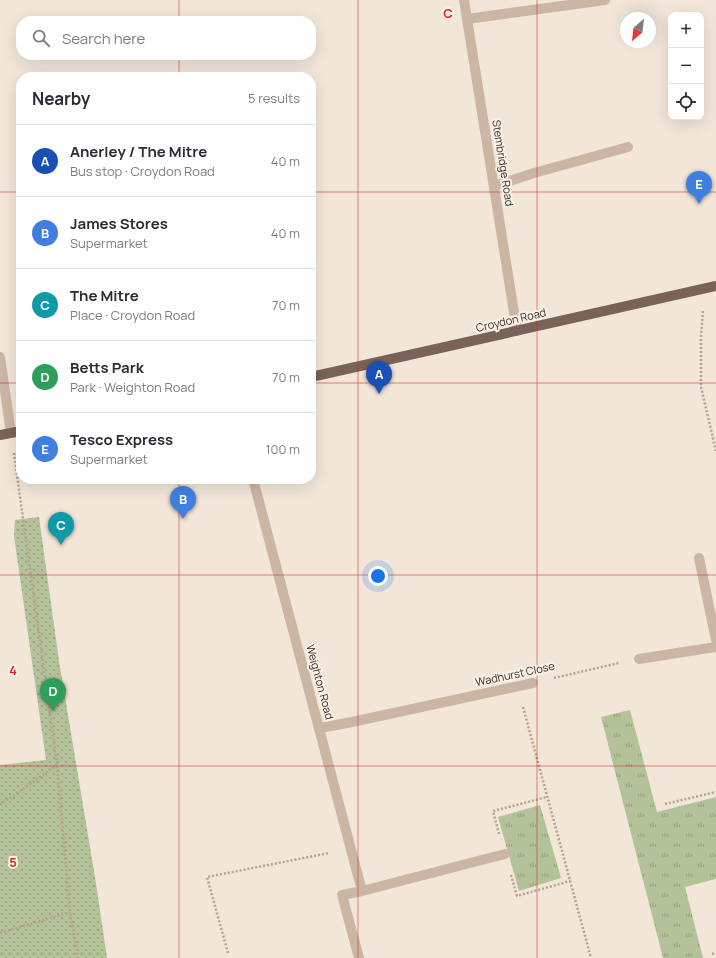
<!DOCTYPE html>
<meta charset="utf-8">
<style>
body{margin:0;font-family:Manrope,sans-serif;background:#f2f2f3;color:#2b2b33}
.controls{position:absolute;right:12px;top:12px;display:grid;overflow:hidden;border-radius:8px;box-shadow:0 4px 16px #0002}
.controls button{width:36px;height:36px;display:grid;place-items:center;padding:0;border:0;border-bottom:1px solid #e1e1e2;background:#fff;color:#2b2b33;font:20px sans-serif}
.compass{position:absolute;left:620px;top:12px;width:36px;height:36px;border-radius:50%;background:#fff;box-shadow:0 4px 16px #0002;rotate:208deg}
.you{position:absolute;left:378px;top:576px;width:14px;height:14px;margin:-10px;border:3px solid #fff;border-radius:50%;background:#1a73e8;box-shadow:0 0 0 6px #1a73e833}
.badge{display:grid;place-items:center;width:26px;height:26px;border-radius:50%;background:#7c3aed;color:#fff;font-size:13px;font-weight:700}
.pin{position:absolute;translate:-50% -33px;filter:drop-shadow(0 1px 2px #0008)}
.pin::after{content:'';position:absolute;top:21px;width:14px;height:12px;background:inherit;clip-path:polygon(0 0,100% 0,50% 100%)}
.list{margin:0;padding:0;list-style:none}
h2{display:flex;justify-content:space-between;align-items:center;height:52px;margin:0;padding:0 16px;font-size:17px}
h2 small{font-size:13px;font-weight:400;color:#7c7c81}
.list li{display:grid;grid-template-columns:26px 1fr auto;gap:12px;align-items:center;box-sizing:border-box;height:72px;padding:0 16px;border-top:1px solid #e1e1e2}
.list b{display:block;font-size:15px;white-space:nowrap}
.list p{margin:0;font-size:13px;white-space:nowrap;color:#7c7c81}
.list em{font-size:13px;font-style:normal;color:#7c7c81}
.icon{flex:none;width:22px;height:22px;fill:none;stroke:currentColor;stroke-width:2;stroke-linecap:round;stroke-linejoin:round}
.map{position:relative;flex:none;width:716px;height:958px;overflow:hidden}
.search{position:absolute;background:#fff;box-shadow:0 4px 16px #0002;left:16px;top:16px;width:300px;height:44px;display:flex;align-items:center;gap:10px;box-sizing:border-box;padding:0 14px;border-radius:16px;color:#7c7c81;font-size:15px}
.panel{position:absolute;background:#fff;box-shadow:0 4px 16px #0002;left:16px;top:72px;width:300px;height:412px;border-radius:16px}
.map>svg:first-child{display:block}
.grass{fill:url(#grass-tufts)}
.park{fill:url(#park-dots)}
.lines{fill:none;stroke-linecap:round;stroke-linejoin:round}
.path{stroke:#b7a08f;stroke-width:2.5;stroke-dasharray:2 2;stroke-linecap:butt}
.lane{stroke:#cbb6a5;stroke-width:10}
.street{stroke:#cbb6a5;stroke-width:10}
.primary{stroke:#796257;stroke-width:10}
.grid{fill:none;stroke:#d62828;stroke-width:1;stroke-opacity:0.55}
.labels{text-anchor:middle;stroke-width:4;stroke-linejoin:round;paint-order:stroke}
.street-label{font-size:11px;fill:#362b26;stroke:#faf1e6}
.grid-label{font-size:13px;text-anchor:middle;font-weight:bold;fill:#d62828;stroke:#faf1e6;stroke-width:4;stroke-linejoin:round;paint-order:stroke}
</style>
<div class="map">
<svg width="716" height="958" viewBox="0 0 716 958">
<defs>
<pattern id="grass-tufts" width="24" height="20" patternUnits="userSpaceOnUse"><rect width="24" height="20" fill="#b4c299"/><path d="M3 7l-1-3M5 7V3M7 7l1-3M15 17l-1-3M17 17v-4M19 17l1-3" fill="none" stroke="#939e7d"/></pattern>
<pattern id="park-dots" width="8" height="8" patternUnits="userSpaceOnUse"><rect width="8" height="8" fill="#b4c299"/><path d="M2 2h.1M6 6h.1" fill="none" stroke="#939e7d" stroke-width="1.8" stroke-linecap="round"/></pattern>
</defs>
<rect width="100%" height="100%" fill="#f2e6d9"/>
<path class="grass" d="M 630,710 L 657,812 L 716,797 L 716,879 L 685,887 L 703,958 L 663,958 L 601,717 Z
M 540,805 L 561,878 L 519,891 L 498,817 Z"/>
<path class="park" d="M 39,517 L 59,661 L 96,883 L 107,958 L 0,958 L 0,765 L 46,760 L 14,536 L 15,520 Z"/>
<g class="lines">
<path class="path" d="M 703,311 L 701,337 L 701,387 L 716,451
M 14,453 L 57,765 L 70,912 L 78,958
M 554,678 L 619,663
M 523,707 L 591,958
M 665,804 L 716,792
M 0,805 L 57,765
M 499,834 L 493,811 L 547,797
M 511,875 L 517,896 L 570,881
M 0,933 L 70,912
M 228,953 L 207,877 L 329,853
M 712,954 L 716,953"/>
<path class="lane" d="M 494,186 L 534,173 L 628,147"/>
<path class="street" d="M 464,0 L 517,331
M 467,19 L 605,0
M 0,357 L 11,433
M 253,479 L 362,891 L 342,895 L 359,958
M 699,558 L 716,640
M 639,659 L 716,647
M 320,728 L 352,722 L 533,683
M 362,891 L 505,854"/>
<path class="primary" d="M 311,377 L 716,286
M 0,435 L 21,431"/>
</g>
<path class="grid" d="M 179,0 L 179,21M 358,0 L 358,958M 537,0 L 537,958M 179,55 L 179,77M 0,192 L 21,192M 311,192 L 716,192M 0,383 L 21,383M 311,383 L 716,383M 179,479 L 179,958M 0,575 L 716,575M 0,766 L 716,766"/>
<g class="labels">
<g class="street-label">
<text transform="translate(503 163) rotate(81)" y="4">Stembridge Road</text>
<text transform="translate(511 320) rotate(-13)" y="4">Croydon Road</text>
<text transform="translate(515 674) rotate(-12)" y="4">Wadhurst Close</text>
<text transform="translate(320 682) rotate(75)" y="4">Weighton Road</text>
</g>
</g>
<g class="grid-label">
<text x="448" y="18">C</text>
<text x="13" y="675">4</text>
<text x="13" y="867">5</text>
</g>
</svg>
<div class="controls">
<button>+</button>
<button>−</button>
<button><svg class="icon" aria-label="locate" viewBox="0 0 24 24"><circle cx="12" cy="12" r="6"/><path d="M12 2v4M12 18v4M2 12h4M18 12h4"/></svg></button>
</div>
<svg class="compass" viewBox="-18 -18 36 36"><path d="M0-13l5 13h-10z" fill="#e53935"/><path d="M0 13l5-13h-10z" fill="#7c7c81"/></svg>
<div class="you"></div>
<div class="pin badge" style="left:379px;top:394px;background:#1a4fb4">A</div>
<div class="pin badge" style="left:183px;top:519px;background:#3f7fe0">B</div>
<div class="pin badge" style="left:61px;top:545px;background:#0f9aa8">C</div>
<div class="pin badge" style="left:53px;top:711px;background:#2e9e5b">D</div>
<div class="pin badge" style="left:699px;top:204px;background:#3f7fe0">E</div>
<div class="search"><svg class="icon" aria-label="search" viewBox="0 0 24 24"><circle cx="10" cy="10" r="6"/><path d="M15 15l6 6"/></svg>Search here</div>
<section class="panel">
<h2>Nearby<small>5 results</small></h2>
<ul class="list">
<li><span class="badge" style="background:#1a4fb4">A</span><div><b>Anerley / The Mitre</b><p>Bus stop · Croydon Road</p></div><em>40 m</em></li>
<li><span class="badge" style="background:#3f7fe0">B</span><div><b>James Stores</b><p>Supermarket</p></div><em>40 m</em></li>
<li><span class="badge" style="background:#0f9aa8">C</span><div><b>The Mitre</b><p>Place · Croydon Road</p></div><em>70 m</em></li>
<li><span class="badge" style="background:#2e9e5b">D</span><div><b>Betts Park</b><p>Park · Weighton Road</p></div><em>70 m</em></li>
<li><span class="badge" style="background:#3f7fe0">E</span><div><b>Tesco Express</b><p>Supermarket</p></div><em>100 m</em></li>
</ul>
</section>
</div>
